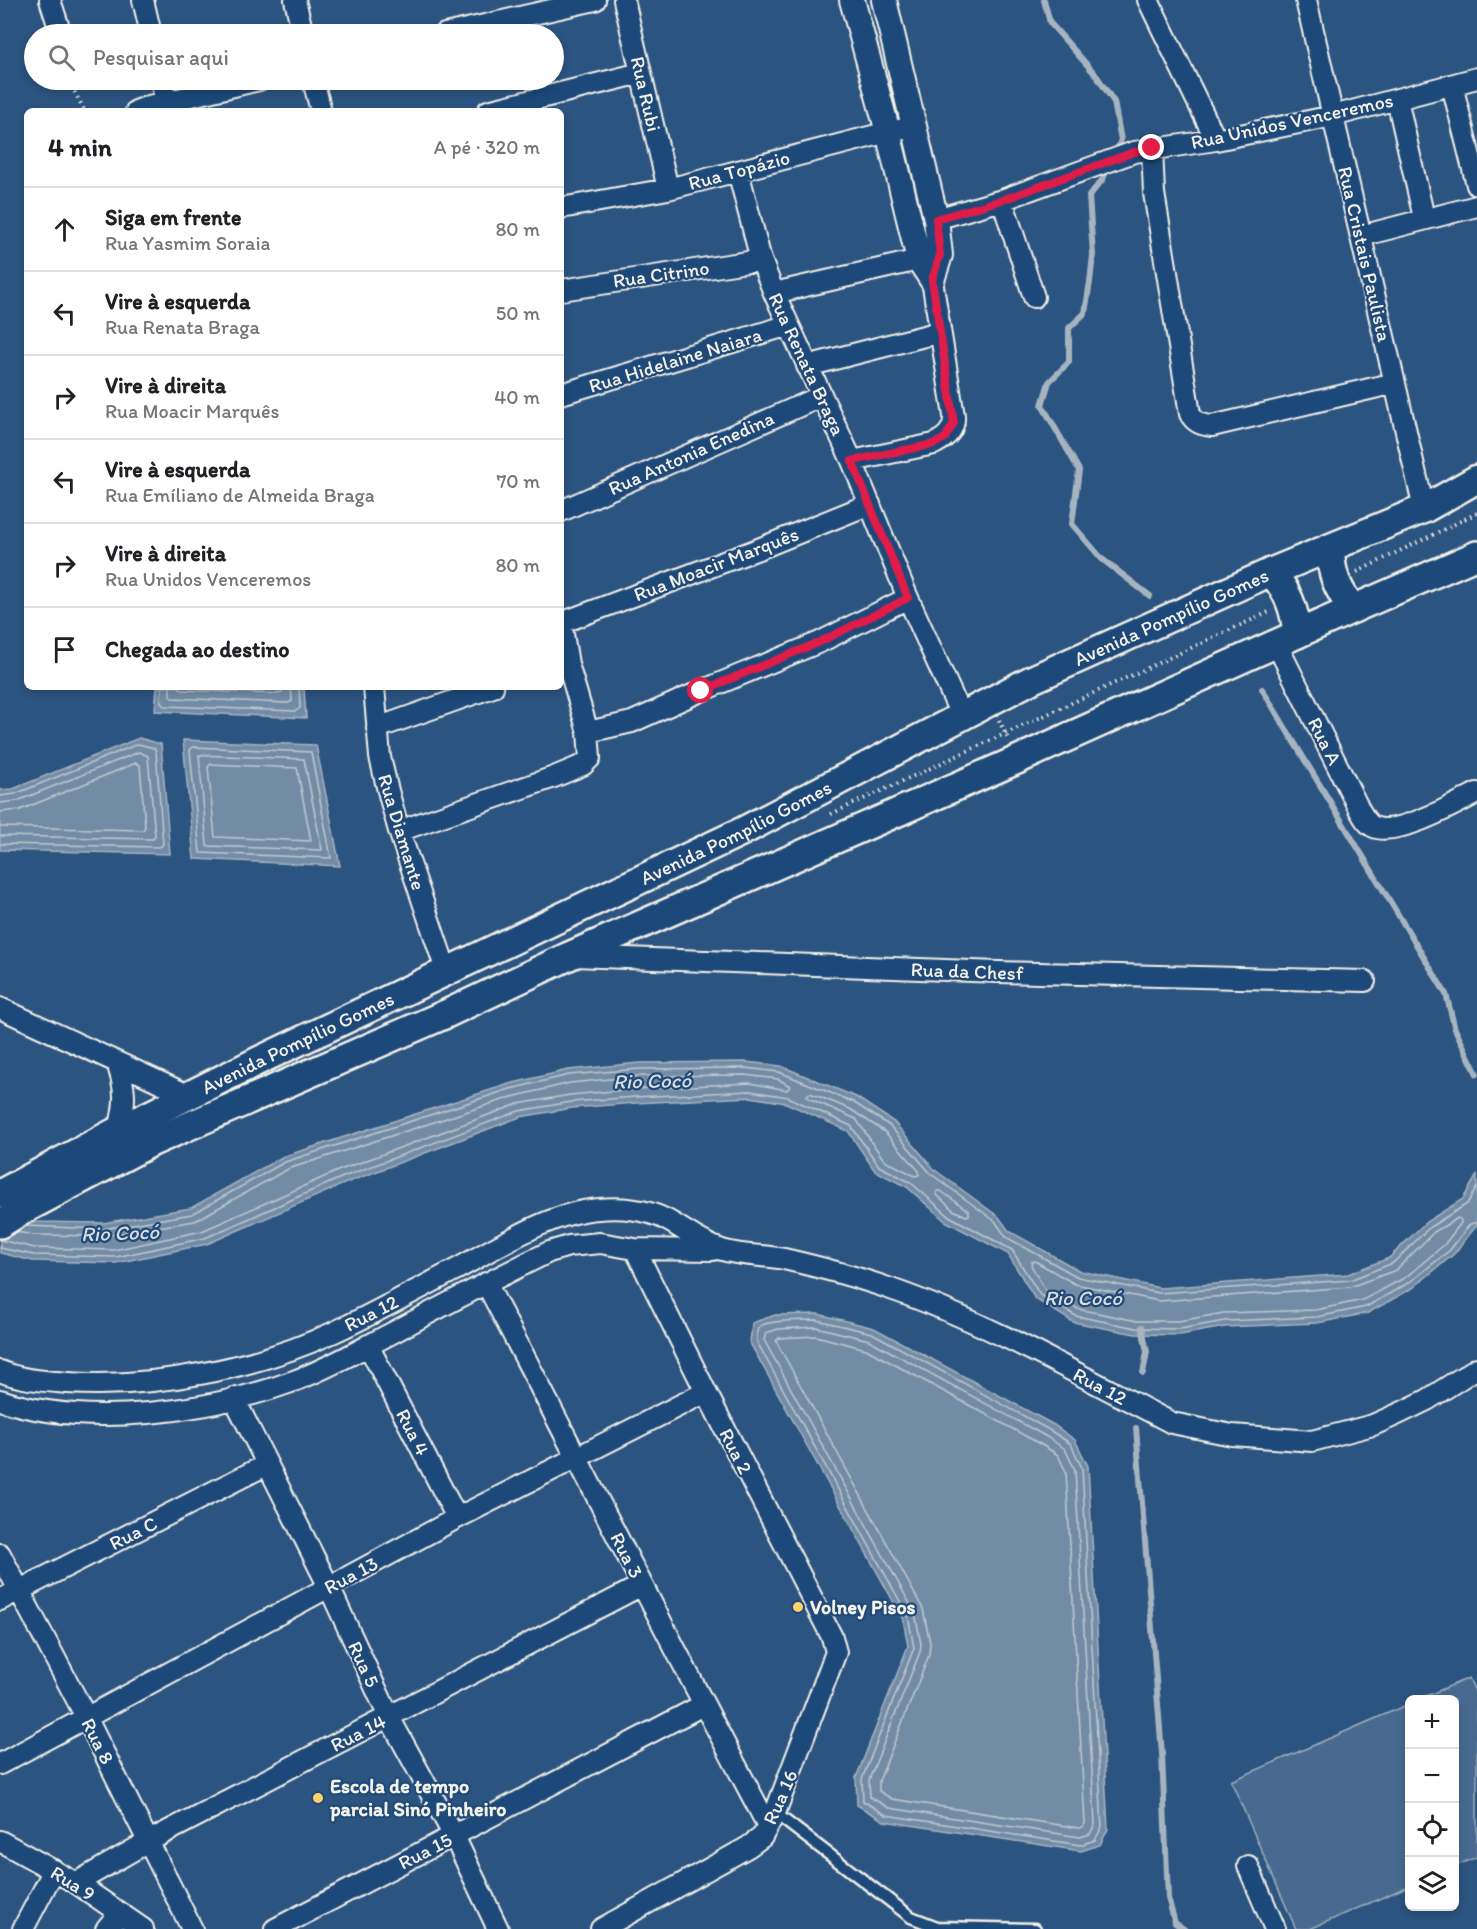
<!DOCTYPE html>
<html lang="pt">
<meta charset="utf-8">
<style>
body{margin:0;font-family:Itim,sans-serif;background:#f6f6f6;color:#202124}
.controls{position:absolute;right:18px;bottom:18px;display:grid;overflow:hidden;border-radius:9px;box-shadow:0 3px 9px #0003}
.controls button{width:54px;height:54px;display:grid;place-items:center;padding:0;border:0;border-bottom:2px solid #e0e0e0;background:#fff;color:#202124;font:30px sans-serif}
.stop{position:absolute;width:18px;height:18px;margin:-14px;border:4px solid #e11d48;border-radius:50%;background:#fff}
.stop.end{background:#e11d48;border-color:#fff;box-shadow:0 2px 6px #0008}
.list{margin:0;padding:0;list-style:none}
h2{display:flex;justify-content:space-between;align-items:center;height:78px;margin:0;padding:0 24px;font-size:26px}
h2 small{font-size:20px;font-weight:400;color:#757577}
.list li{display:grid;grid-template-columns:39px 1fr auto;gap:18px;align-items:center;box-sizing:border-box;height:84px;padding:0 24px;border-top:2px solid #e0e0e0}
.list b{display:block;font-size:22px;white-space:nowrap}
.list p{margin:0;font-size:20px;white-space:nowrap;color:#757577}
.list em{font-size:20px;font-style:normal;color:#757577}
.icon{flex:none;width:33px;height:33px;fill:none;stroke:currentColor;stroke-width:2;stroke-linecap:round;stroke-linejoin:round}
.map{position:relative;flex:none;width:1477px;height:1929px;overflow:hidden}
.search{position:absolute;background:#fff;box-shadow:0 3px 9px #0003;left:24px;top:24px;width:540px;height:66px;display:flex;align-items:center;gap:15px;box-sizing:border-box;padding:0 21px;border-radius:33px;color:#757577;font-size:22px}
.panel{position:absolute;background:#fff;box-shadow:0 3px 9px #0003;left:24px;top:108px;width:540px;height:582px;border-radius:9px}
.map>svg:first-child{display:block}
.green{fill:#496b90;stroke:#9eaebc;stroke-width:1.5}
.water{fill:#738ca6;stroke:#a7b4c0;stroke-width:1.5}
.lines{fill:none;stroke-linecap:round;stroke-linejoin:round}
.shore{stroke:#c0c9ce;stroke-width:1.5}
.stream{stroke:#a7b4c0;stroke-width:6}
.service-casing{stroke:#f4f1e8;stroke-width:15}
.minor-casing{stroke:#f4f1e8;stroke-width:24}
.tertiary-casing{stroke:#f4f1e8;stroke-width:28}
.secondary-casing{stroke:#f4f1e8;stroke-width:32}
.path{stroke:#f4f1e8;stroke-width:4;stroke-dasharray:1.5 4.5;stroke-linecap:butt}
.service{stroke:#1f4a7a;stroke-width:10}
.minor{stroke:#1f4a7a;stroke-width:20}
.tertiary{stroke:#1f4a7a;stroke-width:24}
.secondary{stroke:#1f4a7a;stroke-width:27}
.route{stroke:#e11d48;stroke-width:8}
.poi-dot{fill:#ffd166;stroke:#1f4a7a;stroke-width:2}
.labels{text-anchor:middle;stroke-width:4.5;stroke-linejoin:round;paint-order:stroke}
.street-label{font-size:20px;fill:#f4f1e8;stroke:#1f4a7a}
.poi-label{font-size:20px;font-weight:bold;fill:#f4f1e8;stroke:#1f4a7a;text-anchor:start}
.water-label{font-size:21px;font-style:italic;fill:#dadddb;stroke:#1f4a7a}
</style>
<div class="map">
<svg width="1477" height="1929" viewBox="0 0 1477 1929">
<rect width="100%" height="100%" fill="#2c5481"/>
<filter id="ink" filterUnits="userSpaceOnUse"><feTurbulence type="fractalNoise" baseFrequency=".0167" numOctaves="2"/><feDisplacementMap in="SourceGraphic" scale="12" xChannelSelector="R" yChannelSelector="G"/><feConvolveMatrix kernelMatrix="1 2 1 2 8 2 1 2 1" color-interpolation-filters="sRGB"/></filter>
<g filter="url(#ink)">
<path class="green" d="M 1469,1678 L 1477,1696 L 1477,1857 L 1455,1866 L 1454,1700 L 1419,1699 Z
M 1409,1704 L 1409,1886 L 1310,1929 L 1296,1929 L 1231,1781 Z"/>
<path class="water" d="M 157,687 L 304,687 L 306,718 L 155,711 Z
M 139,738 L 161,744 L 170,854 L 0,850 L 0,790 L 13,789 Z
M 183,740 L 316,745 L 340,866 L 194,859 Z
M 746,1062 L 781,1066 L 856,1097 L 894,1122 L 935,1170 L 999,1217 L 1009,1231 L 1080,1271 L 1160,1288 L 1348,1274 L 1389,1258 L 1426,1222 L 1463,1199 L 1477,1175 L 1477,1225 L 1454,1254 L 1413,1288 L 1368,1313 L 1317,1323 L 1225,1327 L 1180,1335 L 1135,1334 L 1073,1322 L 1035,1299 L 1008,1254 L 945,1221 L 907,1187 L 875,1171 L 848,1131 L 786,1103 L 750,1097 L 636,1103 L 572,1108 L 520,1117 L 346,1183 L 207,1244 L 116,1263 L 33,1261 L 0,1253 L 0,1217 L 35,1222 L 103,1223 L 191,1208 L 282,1157 L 509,1084 L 568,1070 L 639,1063 Z
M 818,1314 L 874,1328 L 1054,1425 L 1075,1440 L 1088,1466 L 1108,1829 L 1100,1845 L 1081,1851 L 884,1821 L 857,1805 L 856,1778 L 908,1646 L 903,1619 L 750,1343 L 752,1323 L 775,1315 Z"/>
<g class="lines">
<path class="shore" d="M 162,687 L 161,703 L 164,706 L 296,711 L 300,708 L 299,687
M 170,687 L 170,696 L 172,698 L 288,703 L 292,701 L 291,687
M 179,687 L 182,690 L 279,694 L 282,692 L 282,687
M 193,747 L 311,752 L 331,858 L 200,853 L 190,750 Z
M 199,755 L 304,759 L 322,850 L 207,846 Z
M 211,764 L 297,768 L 311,841 L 215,837 L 208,767 Z
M 0,796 L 15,794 L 138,744 L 154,748 L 156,751 L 163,844 L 160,847 L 0,844
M 0,803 L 17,801 L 139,752 L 148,756 L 155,836 L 153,839 L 0,836
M 0,812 L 20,810 L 136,763 L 140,765 L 145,827 L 143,830 L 0,827
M 810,1093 L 850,1109 L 885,1132 L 919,1171 L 919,1175 L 915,1176 L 884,1160 L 856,1119 L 808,1098 L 807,1095 Z
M 937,1191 L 941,1191 L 969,1211 L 969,1215 L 966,1216 L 953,1210 L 937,1195 Z
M 1458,1218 L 1461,1220 L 1461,1223 L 1444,1245 L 1406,1277 L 1363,1300 L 1316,1310 L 1224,1313 L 1179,1321 L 1137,1321 L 1078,1309 L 1045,1290 L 1031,1265 L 1032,1262 L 1035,1261 L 1075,1284 L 1159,1301 L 1350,1287 L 1396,1270 L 1434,1232 Z
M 25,1226 L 103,1229 L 192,1214 L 285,1162 L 510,1089 L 569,1075 L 639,1069 L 745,1068 L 779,1072 L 853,1102 L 890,1126 L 931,1174 L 995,1221 L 1006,1237 L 1078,1277 L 1159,1293 L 1350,1280 L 1393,1263 L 1430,1227 L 1467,1204 L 1477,1187
M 0,1240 L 35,1248 L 114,1250 L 202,1231 L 340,1170 L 518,1104 L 570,1095 L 635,1089 L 750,1083 L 787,1090 L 790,1086 L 778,1079 L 745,1075 L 640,1076 L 570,1083 L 512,1097 L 288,1169 L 195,1221 L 103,1236 L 35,1235 L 15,1232
M 0,1248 L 34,1255 L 116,1257 L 205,1238 L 343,1177 L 519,1111 L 571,1102 L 635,1097 L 750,1091 L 788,1097 L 851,1126 L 879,1166 L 910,1182 L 949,1216 L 1012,1250 L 1040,1295 L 1076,1316 L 1136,1328 L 1180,1329 L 1225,1321 L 1317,1317 L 1366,1307 L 1410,1282 L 1450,1250 L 1470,1224 L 1477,1222
M 817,1320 L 872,1333 L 1051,1431 L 1071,1444 L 1082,1468 L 1102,1827 L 1095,1840 L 1080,1845 L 886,1815 L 863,1801 L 862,1779 L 914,1648 L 908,1616 L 757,1342 C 757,1338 756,1330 759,1327 C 766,1320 806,1320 817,1320 Z
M 816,1327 L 869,1340 L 1047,1437 L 1065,1449 L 1075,1470 L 1095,1825 L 1090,1834 L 1080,1837 L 889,1808 L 870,1797 L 869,1780 L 920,1652 L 921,1644 L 915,1613 L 764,1340 L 766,1333 L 778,1329 Z
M 816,1336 L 866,1349 L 1042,1445 L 1058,1455 L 1066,1472 L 1085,1823 L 1083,1827 L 1079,1828 L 892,1799 L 879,1791 L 879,1781 L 929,1655 L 930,1643 L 923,1609 L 776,1341 L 779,1338 Z"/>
<path class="stream" d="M 1044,0 L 1050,23 L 1096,75 L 1114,102 L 1121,140 L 1115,154
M 1109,165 L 1103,179 L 1089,196 L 1093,255 L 1090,282 L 1085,313 L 1069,328 L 1069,362 L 1049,382 L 1042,405 L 1079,470 L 1072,524 L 1102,559 L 1150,596
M 1262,689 L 1446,994 L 1455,1029 L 1477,1074
M 1142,1327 L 1147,1352 L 1143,1373
M 1136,1428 L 1162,1754 L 1168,1898 L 1175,1923 L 1184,1929"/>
<defs>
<path id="service" d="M 775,1813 L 911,1917 L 937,1927 L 1035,1929"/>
<path id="minor" d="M 50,0 L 61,34
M 143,0 L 151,34
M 295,0 L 303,34
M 624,0 L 668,189
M 1148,0 L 1216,140
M 1306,0 L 1424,509
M 445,34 L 595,0
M 161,80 L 166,102
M 313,80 L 321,111
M 1452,85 L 1477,185
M 1397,99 L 1424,218
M 136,111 L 149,106 L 259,80
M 488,111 L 641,73
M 1152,148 L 1154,193 L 1190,414 C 1195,423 1202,425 1212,426 L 1395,383
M 738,171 L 761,260 L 774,293 L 852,461 L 908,598 L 962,717
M 1002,200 L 1034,297
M 561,208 L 668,189 L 888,132 L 915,127
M 936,219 L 1002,200 L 1134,152 L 1216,140 L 1333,116 L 1477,78
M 1361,236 L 1477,206
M 561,290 L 761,260
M 774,293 L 932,257
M 807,366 L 940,332
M 561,394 L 789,325
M 852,461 L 934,444 C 946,438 955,430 954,416 L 932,280
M 561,511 L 822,396
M 561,623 L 761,548 L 870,504
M 1276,643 L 1359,809 C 1363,816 1367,824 1374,827 C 1397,837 1456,804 1477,793
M 374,687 L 380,757 L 387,787 L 399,831 L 447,973
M 377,728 L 493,687
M 588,732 L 632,722 L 701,691 L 820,642 L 908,598
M 399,831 L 554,777 L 583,765 L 590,758 L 588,732 L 568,664 L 561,622
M 574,956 L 998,972 L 1365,981
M 0,1008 L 190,1096
M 117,1063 C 126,1089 126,1103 119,1130
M 486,1283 C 581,1464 672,1646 768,1826
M 368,1345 L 457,1518
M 0,1371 C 21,1380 45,1381 68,1383 C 151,1389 257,1368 332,1333 C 374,1314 414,1291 455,1270 C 498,1247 550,1212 599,1209 C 620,1207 647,1209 667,1220 C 685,1230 701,1243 722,1250 C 742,1256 764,1255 784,1259 C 819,1267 854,1276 888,1288 C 987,1322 1079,1375 1172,1423 L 1232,1435 L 1312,1441 L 1373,1425 L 1398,1414 L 1427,1400 L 1477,1368
M 234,1398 L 329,1587 L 389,1717 L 454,1836 L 498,1929
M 0,1400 C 88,1429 209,1412 294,1381 C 327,1369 361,1349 392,1333 C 444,1305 496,1278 549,1252 L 569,1246 L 600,1243 L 635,1249 L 713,1250
M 0,1554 L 86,1717 L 192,1929
M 0,1600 L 266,1465
M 0,1764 L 457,1518 L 706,1392
M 0,1841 L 76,1883 L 143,1929
M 1248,1866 L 1275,1929
M 76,1883 L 149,1841 L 642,1585
M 23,1929 L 54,1870
M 106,1929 L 119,1913
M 275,1929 L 703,1705
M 601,1929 L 748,1847 L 762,1837 L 775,1813 L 836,1652 L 832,1637 L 706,1392 L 635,1249"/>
<path id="tertiary" d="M 852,0 L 888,132 L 919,260 L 932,280
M 884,0 L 936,219 L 940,255 L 932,280"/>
<g id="secondary">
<path d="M 1331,549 C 1330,573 1338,590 1353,609"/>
<path d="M 1271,572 C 1288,591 1295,609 1297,634"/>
<path id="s1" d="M 0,1194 L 119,1130 L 260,1060 L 743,831 L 1031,680 L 1271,572 L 1424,509 L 1477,479"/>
<path d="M 0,1224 L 23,1210 L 152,1142 L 446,1014 L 569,956 L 1017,760 L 1353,609 L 1477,555"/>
</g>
</defs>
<use href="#service" class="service-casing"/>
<use href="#minor" class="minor-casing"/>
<use href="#tertiary" class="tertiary-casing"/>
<use href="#secondary" class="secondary-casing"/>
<path class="path" d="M 73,80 L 74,91 L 85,111
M 1357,572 L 1477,513
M 999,720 L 1009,741
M 831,814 L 1271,611"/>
<use href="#service" class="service"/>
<use href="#minor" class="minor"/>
<use href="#tertiary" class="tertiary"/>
<use href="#secondary" class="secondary"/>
</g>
</g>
<g class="lines" filter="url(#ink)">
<path class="route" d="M 701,691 L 820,642 L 908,598 L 852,461 L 934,444 L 945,438 L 954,423 L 932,280 L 940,255 L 936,219 L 1002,200 L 1134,152 L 1152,148"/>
</g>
<g class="poi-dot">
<circle cx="798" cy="1607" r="6"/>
<circle cx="318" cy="1798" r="6"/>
</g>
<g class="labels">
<g class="street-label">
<text transform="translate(646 94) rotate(77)" y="7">Rua Rubi</text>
<text transform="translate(1292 121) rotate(-12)" y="7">Rua Unidos Venceremos</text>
<text transform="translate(739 170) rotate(-15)" y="7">Rua Topázio</text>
<text transform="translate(1365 254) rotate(77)" y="7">Rua Cristais Paulista</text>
<text transform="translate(661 274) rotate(-8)" y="7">Rua Citrino</text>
<text transform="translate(675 360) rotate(-17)" y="7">Rua Hidelaine Naiara</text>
<text transform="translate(807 364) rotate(65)" y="7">Rua Renata Braga</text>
<text transform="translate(691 453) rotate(-24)" y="7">Rua Antonia Enedina</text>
<text transform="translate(716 564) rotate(-21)" y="7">Rua Moacir Marquês</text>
<text dy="7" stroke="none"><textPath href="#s1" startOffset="1306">Avenida Pompílio Gomes</textPath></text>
<text transform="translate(1325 741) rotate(63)" y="7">Rua A</text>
<text transform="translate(402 832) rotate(73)" y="7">Rua Diamante</text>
<text dy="7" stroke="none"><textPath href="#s1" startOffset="820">Avenida Pompílio Gomes</textPath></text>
<text transform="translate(967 971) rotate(2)" y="7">Rua da Chesf</text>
<text dy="7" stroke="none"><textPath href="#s1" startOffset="334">Avenida Pompílio Gomes</textPath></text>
<text transform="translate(371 1313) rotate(-27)" y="7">Rua 12</text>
<text transform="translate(1100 1386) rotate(28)" y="7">Rua 12</text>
<text transform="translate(413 1432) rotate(63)" y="7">Rua 4</text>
<text transform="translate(736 1451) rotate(63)" y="7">Rua 2</text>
<text transform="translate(133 1533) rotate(-27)" y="7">Rua C</text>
<text transform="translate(627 1555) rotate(63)" y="7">Rua 3</text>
<text transform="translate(351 1575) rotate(-28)" y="7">Rua 13</text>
<text transform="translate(364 1664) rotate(65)" y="7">Rua 5</text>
<text transform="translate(358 1733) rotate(-27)" y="7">Rua 14</text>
<text transform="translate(98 1741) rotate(63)" y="7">Rua 8</text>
<text transform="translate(780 1797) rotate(-66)" y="7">Rua 16</text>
<text transform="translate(425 1851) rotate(-27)" y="7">Rua 15</text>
<text transform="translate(73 1883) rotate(32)" y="7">Rua 9</text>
</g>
<g class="poi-label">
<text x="810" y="1614">Volney Pisos</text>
<text x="330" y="1793">Escola de tempo<tspan x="330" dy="23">parcial Sinó Pinheiro</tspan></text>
</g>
<g class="water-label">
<text transform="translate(652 1081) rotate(-1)" y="7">Rio Cocó</text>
<text transform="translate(120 1233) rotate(-2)" y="7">Rio Cocó</text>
<text x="1083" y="1305">Rio Cocó</text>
</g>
</g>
</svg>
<div class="controls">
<button>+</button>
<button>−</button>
<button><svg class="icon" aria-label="locate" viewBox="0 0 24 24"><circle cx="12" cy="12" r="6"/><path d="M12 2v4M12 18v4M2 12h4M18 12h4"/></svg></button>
<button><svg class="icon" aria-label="layers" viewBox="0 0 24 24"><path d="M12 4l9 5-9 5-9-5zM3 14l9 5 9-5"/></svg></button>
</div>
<div class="stop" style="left:701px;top:691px"></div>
<div class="stop end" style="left:1152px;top:148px"></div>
<div class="search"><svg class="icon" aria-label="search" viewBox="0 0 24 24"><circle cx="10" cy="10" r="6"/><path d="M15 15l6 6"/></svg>Pesquisar aqui</div>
<section class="panel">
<h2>4 min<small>A pé · 320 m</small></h2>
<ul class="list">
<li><svg class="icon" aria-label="ahead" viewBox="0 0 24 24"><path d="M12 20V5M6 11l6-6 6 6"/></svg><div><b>Siga em frente</b><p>Rua Yasmim Soraia</p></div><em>80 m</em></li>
<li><svg class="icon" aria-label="left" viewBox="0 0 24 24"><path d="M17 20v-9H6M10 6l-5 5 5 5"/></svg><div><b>Vire à esquerda</b><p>Rua Renata Braga</p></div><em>50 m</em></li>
<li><svg class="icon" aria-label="right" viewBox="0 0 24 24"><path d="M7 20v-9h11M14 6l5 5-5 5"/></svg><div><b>Vire à direita</b><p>Rua Moacir Marquês</p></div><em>40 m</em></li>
<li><svg class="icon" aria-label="left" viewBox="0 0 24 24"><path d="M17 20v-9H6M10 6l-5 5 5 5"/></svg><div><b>Vire à esquerda</b><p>Rua Emíliano de Almeida Braga</p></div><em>70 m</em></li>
<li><svg class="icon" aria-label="right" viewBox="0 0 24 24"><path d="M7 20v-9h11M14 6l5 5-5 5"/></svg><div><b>Vire à direita</b><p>Rua Unidos Venceremos</p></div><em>80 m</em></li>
<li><svg class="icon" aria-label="arrive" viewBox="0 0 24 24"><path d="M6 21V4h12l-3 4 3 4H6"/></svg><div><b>Chegada ao destino</b></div></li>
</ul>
</section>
</div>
